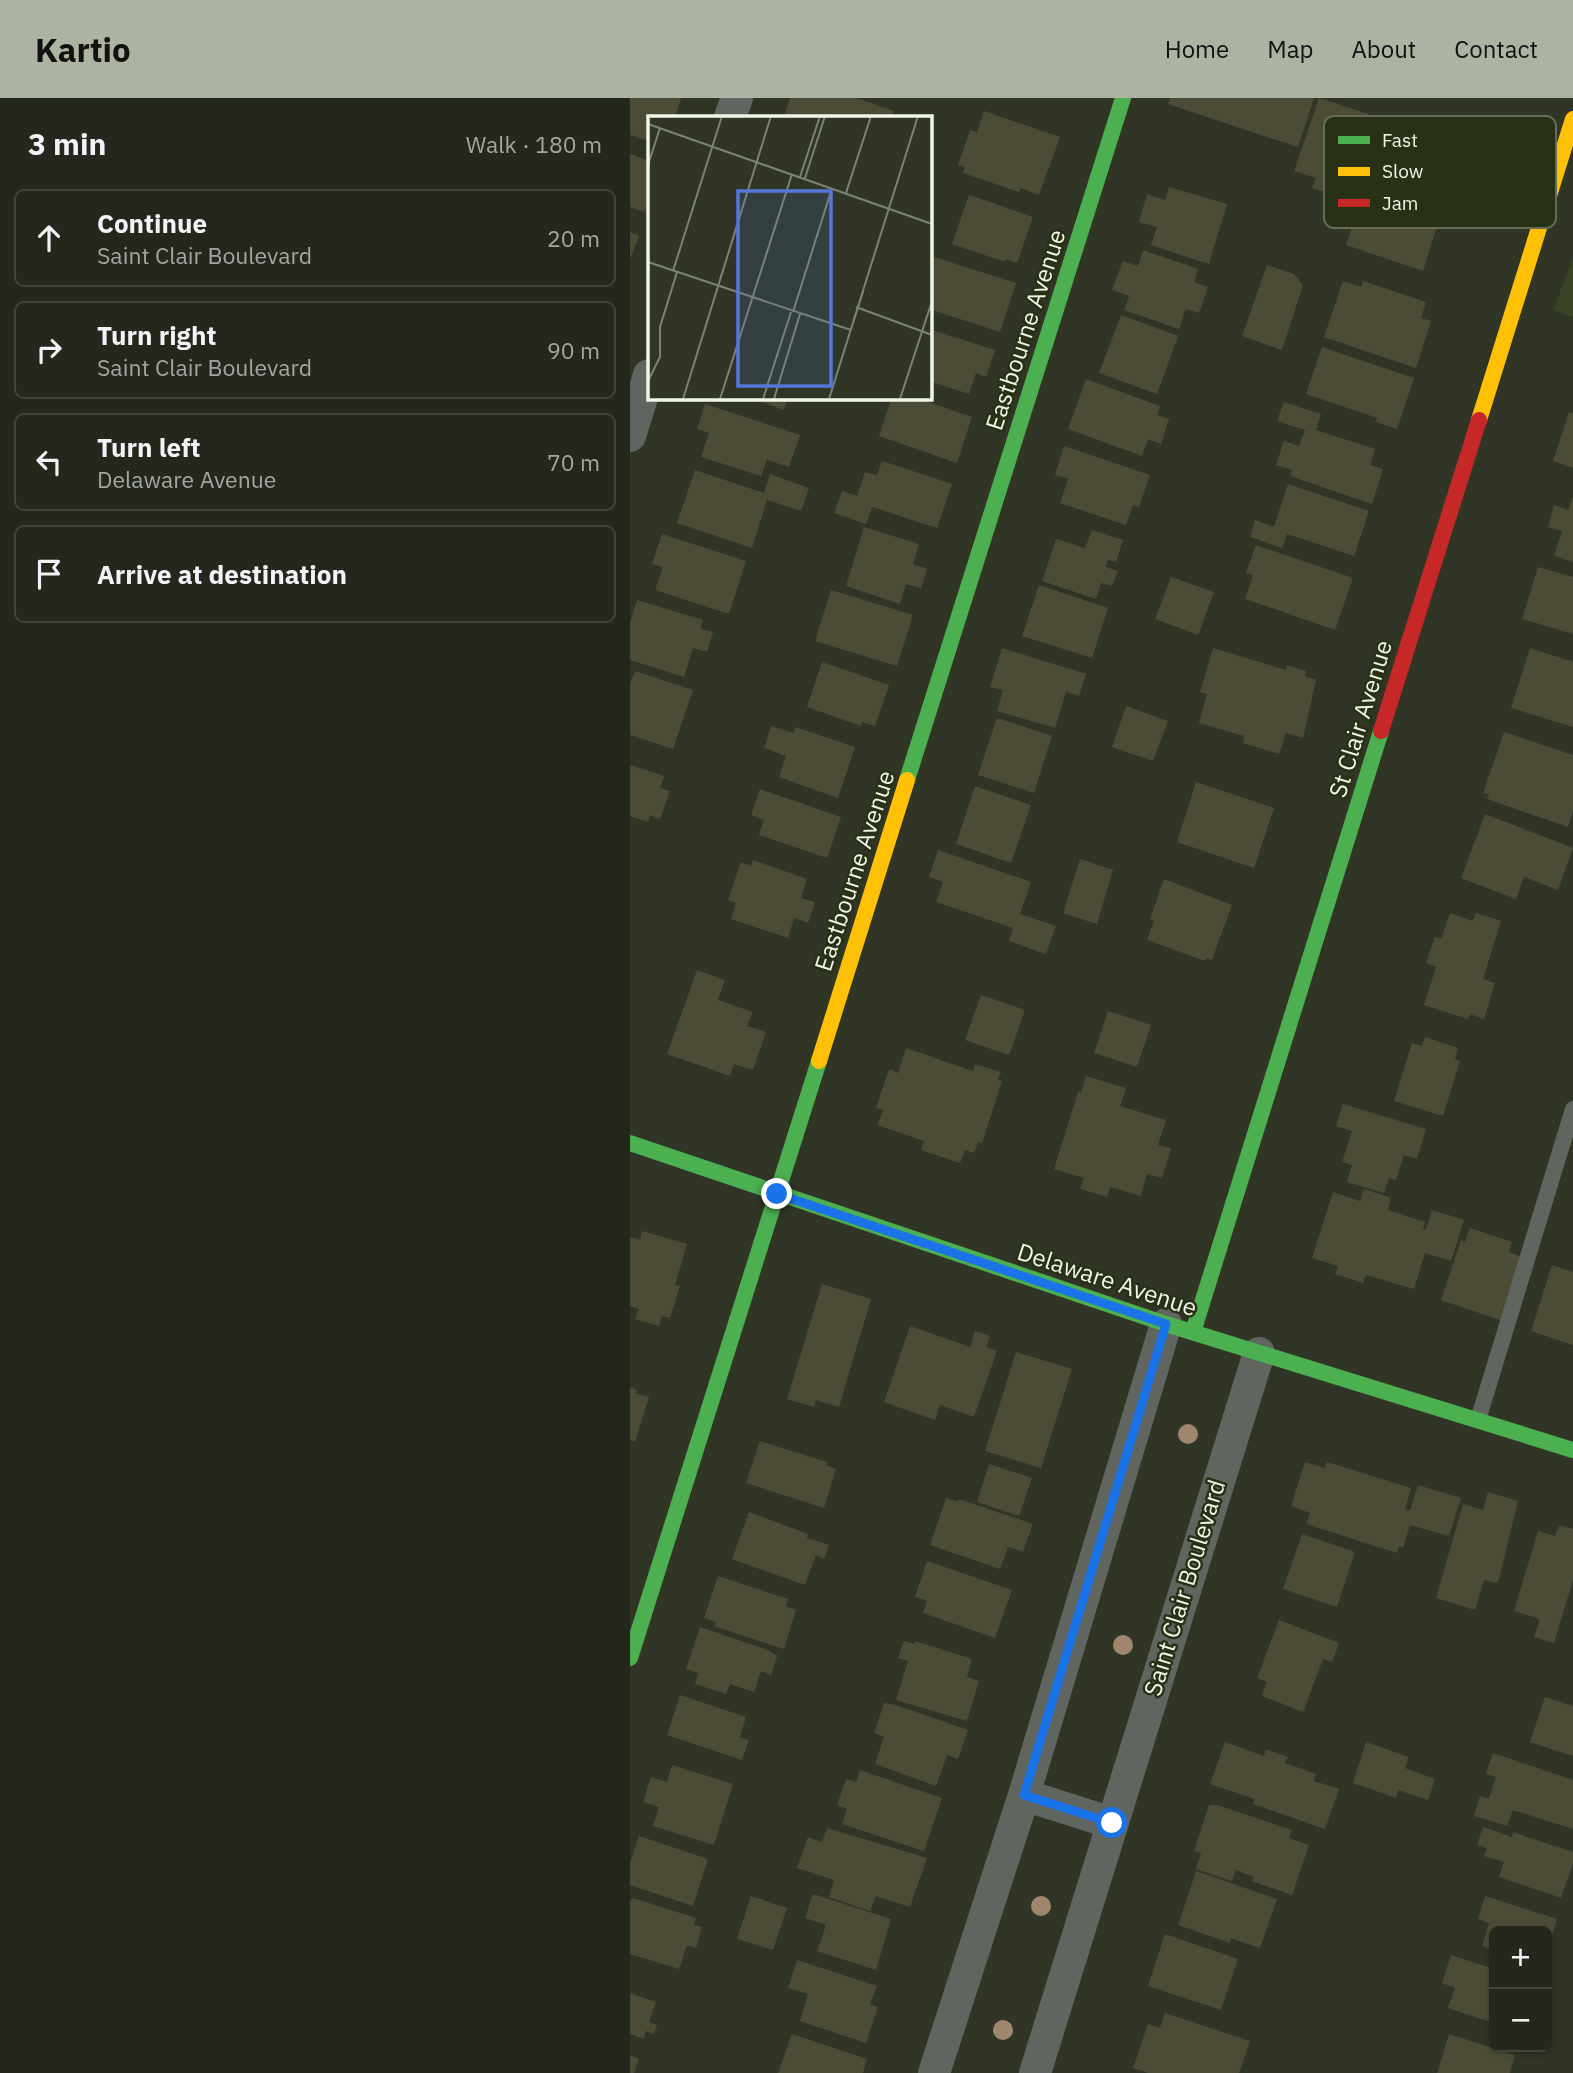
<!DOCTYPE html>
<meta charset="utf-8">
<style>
body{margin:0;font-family:"IBM Plex Sans",sans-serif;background:#303429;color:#f1f3f6}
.controls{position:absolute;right:21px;bottom:21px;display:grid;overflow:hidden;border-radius:10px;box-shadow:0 2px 5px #0004}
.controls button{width:63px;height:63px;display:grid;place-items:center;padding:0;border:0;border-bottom:2px solid #41443b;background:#24281c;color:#f1f3f6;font:35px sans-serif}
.stop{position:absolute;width:21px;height:21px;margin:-16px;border:5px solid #1a73e8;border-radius:50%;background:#fff}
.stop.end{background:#1a73e8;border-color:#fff;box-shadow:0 2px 7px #0008}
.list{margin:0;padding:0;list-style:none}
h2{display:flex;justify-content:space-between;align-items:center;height:91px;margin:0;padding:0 28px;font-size:30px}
h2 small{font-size:23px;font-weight:400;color:#a3a6a3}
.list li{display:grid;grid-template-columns:46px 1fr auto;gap:21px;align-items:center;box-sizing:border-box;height:98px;margin:0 14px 14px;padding:0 14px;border:2px solid #41443b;border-radius:10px}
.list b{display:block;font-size:26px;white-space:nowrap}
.list p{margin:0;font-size:23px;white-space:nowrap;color:#a3a6a3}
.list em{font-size:23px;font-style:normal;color:#a3a6a3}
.icon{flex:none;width:38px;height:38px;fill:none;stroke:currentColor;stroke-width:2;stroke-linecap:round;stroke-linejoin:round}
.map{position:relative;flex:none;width:943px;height:1975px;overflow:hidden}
header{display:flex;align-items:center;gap:42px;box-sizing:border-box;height:98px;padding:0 35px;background:#adb3a3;color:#111}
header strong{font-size:33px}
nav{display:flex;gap:38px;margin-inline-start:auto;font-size:24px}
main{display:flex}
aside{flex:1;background:#24281c}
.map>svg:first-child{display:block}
.built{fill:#384323}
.building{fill:#4c4c36}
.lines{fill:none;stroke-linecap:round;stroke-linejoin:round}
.lane{stroke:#606560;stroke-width:16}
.street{stroke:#606560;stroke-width:32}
.fast{stroke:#4caf50;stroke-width:16}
.slow{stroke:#ffc107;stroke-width:16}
.jam{stroke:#c62828;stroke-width:16}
.tree{fill:#9f866c}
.route{stroke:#1a73e8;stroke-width:9}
.labels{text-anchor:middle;stroke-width:5;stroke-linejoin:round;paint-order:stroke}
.street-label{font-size:24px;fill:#f0f7e6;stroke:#283116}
.inset-road{fill:none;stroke:#7d8373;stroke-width:2}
.view{fill:#5278dc;fill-opacity:0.15;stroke:#5278dc;stroke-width:3.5}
.inset-edge{fill:none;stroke:#f0f7e6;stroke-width:3.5}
.key{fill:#283116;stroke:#646c54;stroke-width:2}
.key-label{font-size:19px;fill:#f0f7e6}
</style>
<header>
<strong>Kartio</strong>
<nav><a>Home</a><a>Map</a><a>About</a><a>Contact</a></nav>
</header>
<main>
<aside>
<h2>3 min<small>Walk · 180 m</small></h2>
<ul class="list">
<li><svg class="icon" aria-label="ahead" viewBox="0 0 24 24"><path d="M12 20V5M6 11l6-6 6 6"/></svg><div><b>Continue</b><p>Saint Clair Boulevard</p></div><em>20 m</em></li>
<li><svg class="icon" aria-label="right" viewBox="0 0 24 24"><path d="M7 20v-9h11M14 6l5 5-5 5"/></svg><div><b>Turn right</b><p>Saint Clair Boulevard</p></div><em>90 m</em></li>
<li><svg class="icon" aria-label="left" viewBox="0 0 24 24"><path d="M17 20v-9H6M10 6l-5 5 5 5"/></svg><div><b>Turn left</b><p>Delaware Avenue</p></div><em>70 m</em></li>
<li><svg class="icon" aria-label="arrive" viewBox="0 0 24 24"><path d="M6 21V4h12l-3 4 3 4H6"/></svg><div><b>Arrive at destination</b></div></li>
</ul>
</aside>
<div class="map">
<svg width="943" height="1975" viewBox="0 0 943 1975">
<rect width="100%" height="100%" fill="#303526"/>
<path class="built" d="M 943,160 L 943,219 L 923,212 Z"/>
<path class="building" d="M 0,0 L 51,0 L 45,19 L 19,19 L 19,43 L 0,37 Z
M 160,0 L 226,0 L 264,13 L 262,19 L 154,19 Z
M 540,0 L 684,0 L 668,49 L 538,6 Z
M 689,0 L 739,16 L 711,99 L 682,90 L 686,80 L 664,73 Z
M 354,13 L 430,39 L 409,97 L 390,90 L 389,94 L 333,75 L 335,69 L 328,67 L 340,32 L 347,34 Z
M 781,23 L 844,43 L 818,124 L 806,120 L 804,127 L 807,128 L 793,173 L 716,147 L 739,75 L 762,82 Z
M 0,56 L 19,63 L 19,100 L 15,114 L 0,109 Z
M 539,89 L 597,106 L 579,166 L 521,147 L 527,129 L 509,124 L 517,96 L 535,102 Z
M 339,97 L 403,119 L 387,165 L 376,161 L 375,164 L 322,146 Z
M 0,134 L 9,138 L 0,161 Z
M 513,152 L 568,171 L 564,184 L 578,189 L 569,215 L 556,211 L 549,231 L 494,212 L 499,198 L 482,192 L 493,163 L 508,168 Z
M 304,159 L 386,185 L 370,234 L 299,211 L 302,196 L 299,195 L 299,174 Z
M 637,167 L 664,176 L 673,187 L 652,252 L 612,238 Z
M 713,183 L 731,189 L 733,183 L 796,204 L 791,220 L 801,223 L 786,270 L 694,239 Z
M 491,217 L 548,238 L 527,296 L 469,275 Z
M 299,231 L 365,252 L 356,279 L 346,275 L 339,296 L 299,283 Z
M 692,249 L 784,280 L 767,331 L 746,324 L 747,320 L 676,296 Z
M 456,281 L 530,308 L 527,317 L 539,321 L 531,346 L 518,341 L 512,358 L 438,331 Z
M 118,299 L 158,299 L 154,312 Z
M 262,299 L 283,299 L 342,319 L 327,365 L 249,338 Z
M 654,304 L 691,316 L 686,332 L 745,351 L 740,367 L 753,371 L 742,406 L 660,378 L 662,372 L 646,367 L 654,343 L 669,348 L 675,332 L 647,323 Z
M 75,306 L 170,337 L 159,369 L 137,362 L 131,378 L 71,359 L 79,335 L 67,331 Z
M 939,314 L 943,315 L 943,370 L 923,363 Z
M 434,348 L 520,377 L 509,409 L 503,407 L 496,427 L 430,405 L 438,381 L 425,377 Z
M 252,363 L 322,386 L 307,430 L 242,409 L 236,426 L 204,415 L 212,393 L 227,398 L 235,374 L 247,377 Z
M 65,372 L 134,395 L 140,376 L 179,390 L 171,413 L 137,402 L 122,450 L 47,425 Z
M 658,386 L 739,413 L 724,458 L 657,436 L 652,450 L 620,439 L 625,422 L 644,429 Z
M 943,398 L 943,464 L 924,458 L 932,433 L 918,429 L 924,407 L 938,412 Z
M 234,429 L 289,446 L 283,466 L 297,471 L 291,490 L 276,486 L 270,506 L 216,488 Z
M 462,432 L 493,442 L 486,464 L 478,462 L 476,469 L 488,473 L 482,488 L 471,485 L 466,501 L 412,483 L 426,441 L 455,450 Z
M 32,436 L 116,463 L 99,516 L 25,492 L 33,469 L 22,466 Z
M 626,447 L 723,480 L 705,532 L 615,501 L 623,477 L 616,475 Z
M 908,469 L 943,479 L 943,536 L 892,521 Z
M 541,479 L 584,494 L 568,537 L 525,521 Z
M 409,487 L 478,510 L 462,560 L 392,538 Z
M 201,492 L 283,517 L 267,568 L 185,543 Z
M 7,502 L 73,522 L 70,531 L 83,534 L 77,554 L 63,550 L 54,579 L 0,562 L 0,525 Z
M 372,550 L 456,576 L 449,598 L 436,594 L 425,630 L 367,613 L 373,592 L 360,589 Z
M 583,550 L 656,572 L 657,567 L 676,573 L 675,578 L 686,582 L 673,640 L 656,635 L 649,656 L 613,645 L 614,638 L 569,625 L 577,596 L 570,594 Z
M 900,550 L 943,564 L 943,629 L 881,610 Z
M 192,564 L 259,587 L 245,628 L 232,624 L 231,628 L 177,609 Z
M 5,573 L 63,592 L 43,651 L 0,637 L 0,586 Z
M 496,608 L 538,623 L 523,663 L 482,649 Z
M 367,620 L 422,638 L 404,695 L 348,677 Z
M 141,628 L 164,635 L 165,629 L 225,649 L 208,700 L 149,679 L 156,658 L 134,650 Z
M 874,634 L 943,657 L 943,713 L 938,729 L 857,701 L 859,696 L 853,695 Z
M 0,667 L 34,678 L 30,690 L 40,693 L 30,721 L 20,717 L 18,724 L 0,718 Z
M 566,684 L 644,710 L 624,770 L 547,744 Z
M 345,688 L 401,707 L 381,765 L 326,746 Z
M 130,691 L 211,719 L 197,760 L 129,737 L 134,722 L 121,717 Z
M 855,716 L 943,750 L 928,792 L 894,779 L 886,801 L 831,780 Z
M 308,752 L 401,784 L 390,816 L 426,828 L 416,856 L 379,843 L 383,830 L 306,804 L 313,784 L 299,779 Z
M 450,761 L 483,772 L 467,826 L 433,815 Z
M 123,762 L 177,781 L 171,800 L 185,804 L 178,825 L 164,820 L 158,840 L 101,821 L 106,805 L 98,802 L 111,764 L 121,768 Z
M 534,781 L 602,807 L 582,862 L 576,860 L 575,863 L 517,842 L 524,823 L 520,821 Z
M 820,815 L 843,823 L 846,815 L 871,823 L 853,881 L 865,885 L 854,921 L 840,916 L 838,921 L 794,907 L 806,869 L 796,865 L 805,839 L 811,841 Z
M 67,872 L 95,882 L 88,902 L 123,914 L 117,928 L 136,934 L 123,972 L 104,966 L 100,978 L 37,956 Z
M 351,897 L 395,912 L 379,957 L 335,942 Z
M 478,913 L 521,927 L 507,969 L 464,955 Z
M 795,939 L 828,950 L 825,961 L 830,963 L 813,1018 L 764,1003 L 782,945 L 792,948 Z
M 276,950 L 343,973 L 345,966 L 371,974 L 368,982 L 372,983 L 352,1045 L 348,1044 L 344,1055 L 335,1052 L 330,1065 L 291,1052 L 294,1043 L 247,1027 L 253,1012 L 246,1010 L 259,971 L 268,975 Z
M 456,978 L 496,990 L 490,1008 L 536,1022 L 528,1047 L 541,1050 L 532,1080 L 517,1076 L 511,1098 L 480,1089 L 477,1099 L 450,1091 L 454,1080 L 424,1071 L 448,994 L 451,994 Z
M 713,1006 L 796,1031 L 787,1061 L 774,1057 L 766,1082 L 759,1080 L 754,1095 L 717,1084 L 722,1067 L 712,1064 L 722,1033 L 706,1028 Z
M 734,1091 L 761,1100 L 758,1112 L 795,1124 L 793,1131 L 796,1132 L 802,1112 L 834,1122 L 821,1163 L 795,1155 L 784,1191 L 736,1177 L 733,1185 L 705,1176 L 708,1168 L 682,1160 L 703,1094 L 730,1103 Z
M 840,1130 L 882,1144 L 879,1154 L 894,1160 L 873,1223 L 811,1202 L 831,1142 L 835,1144 Z
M 12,1133 L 57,1146 L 45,1187 L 50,1188 L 40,1220 L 32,1218 L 29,1228 L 5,1221 L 9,1211 L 0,1208 L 0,1139 L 10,1142 Z
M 922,1167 L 943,1174 L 943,1247 L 901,1233 Z
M 192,1186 L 241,1201 L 209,1309 L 186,1302 L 184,1309 L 157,1301 Z
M 280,1228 L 340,1249 L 345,1233 L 360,1238 L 356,1249 L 367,1253 L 344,1319 L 310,1307 L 305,1322 L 254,1304 Z
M 386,1254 L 442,1271 L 411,1370 L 355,1353 Z
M 0,1289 L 7,1292 L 6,1295 L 19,1299 L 5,1344 L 0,1342 Z
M 130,1343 L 197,1364 L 196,1367 L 206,1371 L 194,1410 L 116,1385 Z
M 675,1364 L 695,1370 L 697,1364 L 781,1390 L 775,1411 L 780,1413 L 788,1387 L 831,1400 L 819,1438 L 780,1427 L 773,1450 L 769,1448 L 767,1455 L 676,1426 L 680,1415 L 661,1408 Z
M 359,1366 L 402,1380 L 389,1418 L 347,1404 Z
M 858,1394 L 888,1403 L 868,1485 L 854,1482 L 845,1512 L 806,1500 L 833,1406 L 853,1412 Z
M 316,1400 L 328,1404 L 329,1401 L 403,1426 L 393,1454 L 378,1449 L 370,1471 L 300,1447 Z
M 119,1414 L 178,1436 L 177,1440 L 199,1447 L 194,1461 L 186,1457 L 175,1487 L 102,1461 Z
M 929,1427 L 943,1431 L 943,1482 L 924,1545 L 904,1539 L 910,1521 L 884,1513 L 908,1433 L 925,1438 Z
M 672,1436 L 725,1454 L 707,1509 L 653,1491 Z
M 297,1463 L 382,1492 L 365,1540 L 293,1515 L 297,1503 L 285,1499 Z
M 88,1478 L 158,1501 L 156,1508 L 166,1512 L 154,1551 L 84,1528 L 86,1524 L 74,1520 Z
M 649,1522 L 709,1545 L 702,1564 L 693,1561 L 673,1614 L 632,1598 L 637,1584 L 627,1580 Z
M 70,1529 L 138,1552 L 147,1558 L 141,1577 L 131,1573 L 124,1594 L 100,1586 L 96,1596 L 65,1586 L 68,1575 L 56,1571 Z
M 274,1543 L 284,1546 L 285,1543 L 342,1561 L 337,1579 L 349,1583 L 337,1623 L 266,1602 L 278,1563 L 268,1560 Z
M 50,1597 L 116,1619 L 110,1639 L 119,1642 L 112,1662 L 37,1637 Z
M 915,1599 L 943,1608 L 943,1658 L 900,1644 Z
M 254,1605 L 266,1607 L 338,1632 L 328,1661 L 317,1657 L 306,1688 L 245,1666 L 254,1639 L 244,1635 Z
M 595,1644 L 634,1658 L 636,1651 L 658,1659 L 655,1665 L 686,1676 L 684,1683 L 709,1691 L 695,1731 L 623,1706 L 625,1701 L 580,1686 Z
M 736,1644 L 779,1659 L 775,1670 L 805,1681 L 798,1702 L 768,1692 L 766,1700 L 723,1685 Z
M 863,1655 L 943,1682 L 943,1731 L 883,1712 L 877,1728 L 844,1718 L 850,1698 L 859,1701 L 866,1679 L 856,1676 Z
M 42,1667 L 103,1686 L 84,1747 L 23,1728 L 29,1709 L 13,1704 L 21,1679 L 37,1684 Z
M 230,1672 L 312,1700 L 294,1753 L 212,1726 L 217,1711 L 207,1707 L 216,1681 L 226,1684 Z
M 579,1707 L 587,1707 L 662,1732 L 659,1740 L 679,1747 L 662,1797 L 622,1783 L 624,1779 L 606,1772 L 602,1783 L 566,1771 L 571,1755 L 564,1753 Z
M 853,1729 L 882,1739 L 883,1734 L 943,1754 L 943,1765 L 931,1800 L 869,1779 L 874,1764 L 854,1758 L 857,1750 L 847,1747 Z
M 197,1730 L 297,1760 L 280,1809 L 246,1798 L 240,1813 L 199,1799 L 204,1782 L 167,1770 L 178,1739 L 192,1744 Z
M 9,1738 L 78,1761 L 63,1808 L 0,1787 L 0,1765 Z
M 566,1773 L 647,1801 L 630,1850 L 601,1840 L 600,1845 L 548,1827 Z
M 183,1796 L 261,1821 L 246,1872 L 187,1853 L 196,1827 L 175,1820 Z
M 121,1798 L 157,1810 L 143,1852 L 107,1841 Z
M 855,1798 L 927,1821 L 919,1846 L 917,1845 L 917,1833 L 864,1833 L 864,1852 L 852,1848 L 859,1825 L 848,1821 Z
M 3,1800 L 66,1820 L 64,1827 L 72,1829 L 66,1850 L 57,1847 L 49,1871 L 0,1856 L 0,1803 Z
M 535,1836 L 608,1861 L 591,1912 L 518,1888 Z
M 821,1857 L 864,1871 L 864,1925 L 818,1910 L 825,1890 L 812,1885 Z
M 167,1862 L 247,1888 L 240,1906 L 248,1909 L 236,1945 L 170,1923 L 178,1896 L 158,1890 Z
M 0,1895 L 26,1904 L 19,1924 L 27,1927 L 24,1936 L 16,1933 L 14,1941 L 0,1936 Z
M 535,1915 L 620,1943 L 609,1975 L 518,1975 L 503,1970 L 518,1926 L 530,1930 Z
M 162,1936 L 237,1961 L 233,1975 L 148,1975 Z
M 819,1936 L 885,1957 L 880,1975 L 807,1975 Z
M 0,1957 L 9,1961 L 4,1975 L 0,1975 Z"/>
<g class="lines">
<path class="lane" d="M 848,1322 L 943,1011"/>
<path class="street" d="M 100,19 L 107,0
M 0,338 L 19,277
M 394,1697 L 482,1725
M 304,1975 L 394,1697 L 536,1226
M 405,1975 L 629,1255"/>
<path class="fast" d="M 277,682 L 493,0
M 0,1045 L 536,1226 L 943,1352
M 563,1234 L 751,633
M 0,1560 L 189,963"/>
<path class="slow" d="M 849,322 L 943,21
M 189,963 L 277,682"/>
<path class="jam" d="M 751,633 L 849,322"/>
</g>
<g class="tree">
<circle cx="558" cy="1336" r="10"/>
<circle cx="493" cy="1547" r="10"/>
<circle cx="411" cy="1808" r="10"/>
<circle cx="373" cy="1932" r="10"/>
</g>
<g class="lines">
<path class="route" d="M 147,1096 L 536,1226 L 394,1697 L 482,1725"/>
</g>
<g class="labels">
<g class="street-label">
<text transform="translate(396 232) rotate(-72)" y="8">Eastbourne Avenue</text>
<text transform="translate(731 621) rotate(-73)" y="8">St Clair Avenue</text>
<text transform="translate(225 773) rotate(-72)" y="8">Eastbourne Avenue</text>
<text transform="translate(477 1182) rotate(18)" y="8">Delaware Avenue</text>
<text transform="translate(555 1490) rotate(-73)" y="8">Saint Clair Boulevard</text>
</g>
</g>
<g transform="translate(18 18)">
<rect width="284" height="284" fill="#303526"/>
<path class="inset-road" d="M 0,8 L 284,108M 0,49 L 12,12M 152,61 L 172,0M 157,62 L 177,0M 198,77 L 223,0M 241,92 L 270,0M 0,146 L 203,214M 25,155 L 74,0M 208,191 L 284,219M 145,196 L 184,72M 204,210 L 215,176M 0,265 L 12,241 L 12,211 L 29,156M 35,283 L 123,0M 72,283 L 144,58M 115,283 L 143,196M 126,283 L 152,198M 181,283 L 241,92M 252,283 L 284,185"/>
<path class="view" d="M 90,75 L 183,75 L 183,270 L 90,270 Z"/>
<rect width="284" height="284" class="inset-edge"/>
</g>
<rect x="694" y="18" width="232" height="112" rx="10" class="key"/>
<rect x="708" y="38" width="32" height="8" fill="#4caf50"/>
<rect x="708" y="69" width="32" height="9" fill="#ffc107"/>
<rect x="708" y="101" width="32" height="8" fill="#c62828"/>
<g class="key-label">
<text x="752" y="49">Fast</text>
<text x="752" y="80">Slow</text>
<text x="752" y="112">Jam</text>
</g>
</svg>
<div class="controls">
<button>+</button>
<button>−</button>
</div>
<div class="stop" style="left:482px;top:1725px"></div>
<div class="stop end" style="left:147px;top:1096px"></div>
</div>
</main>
